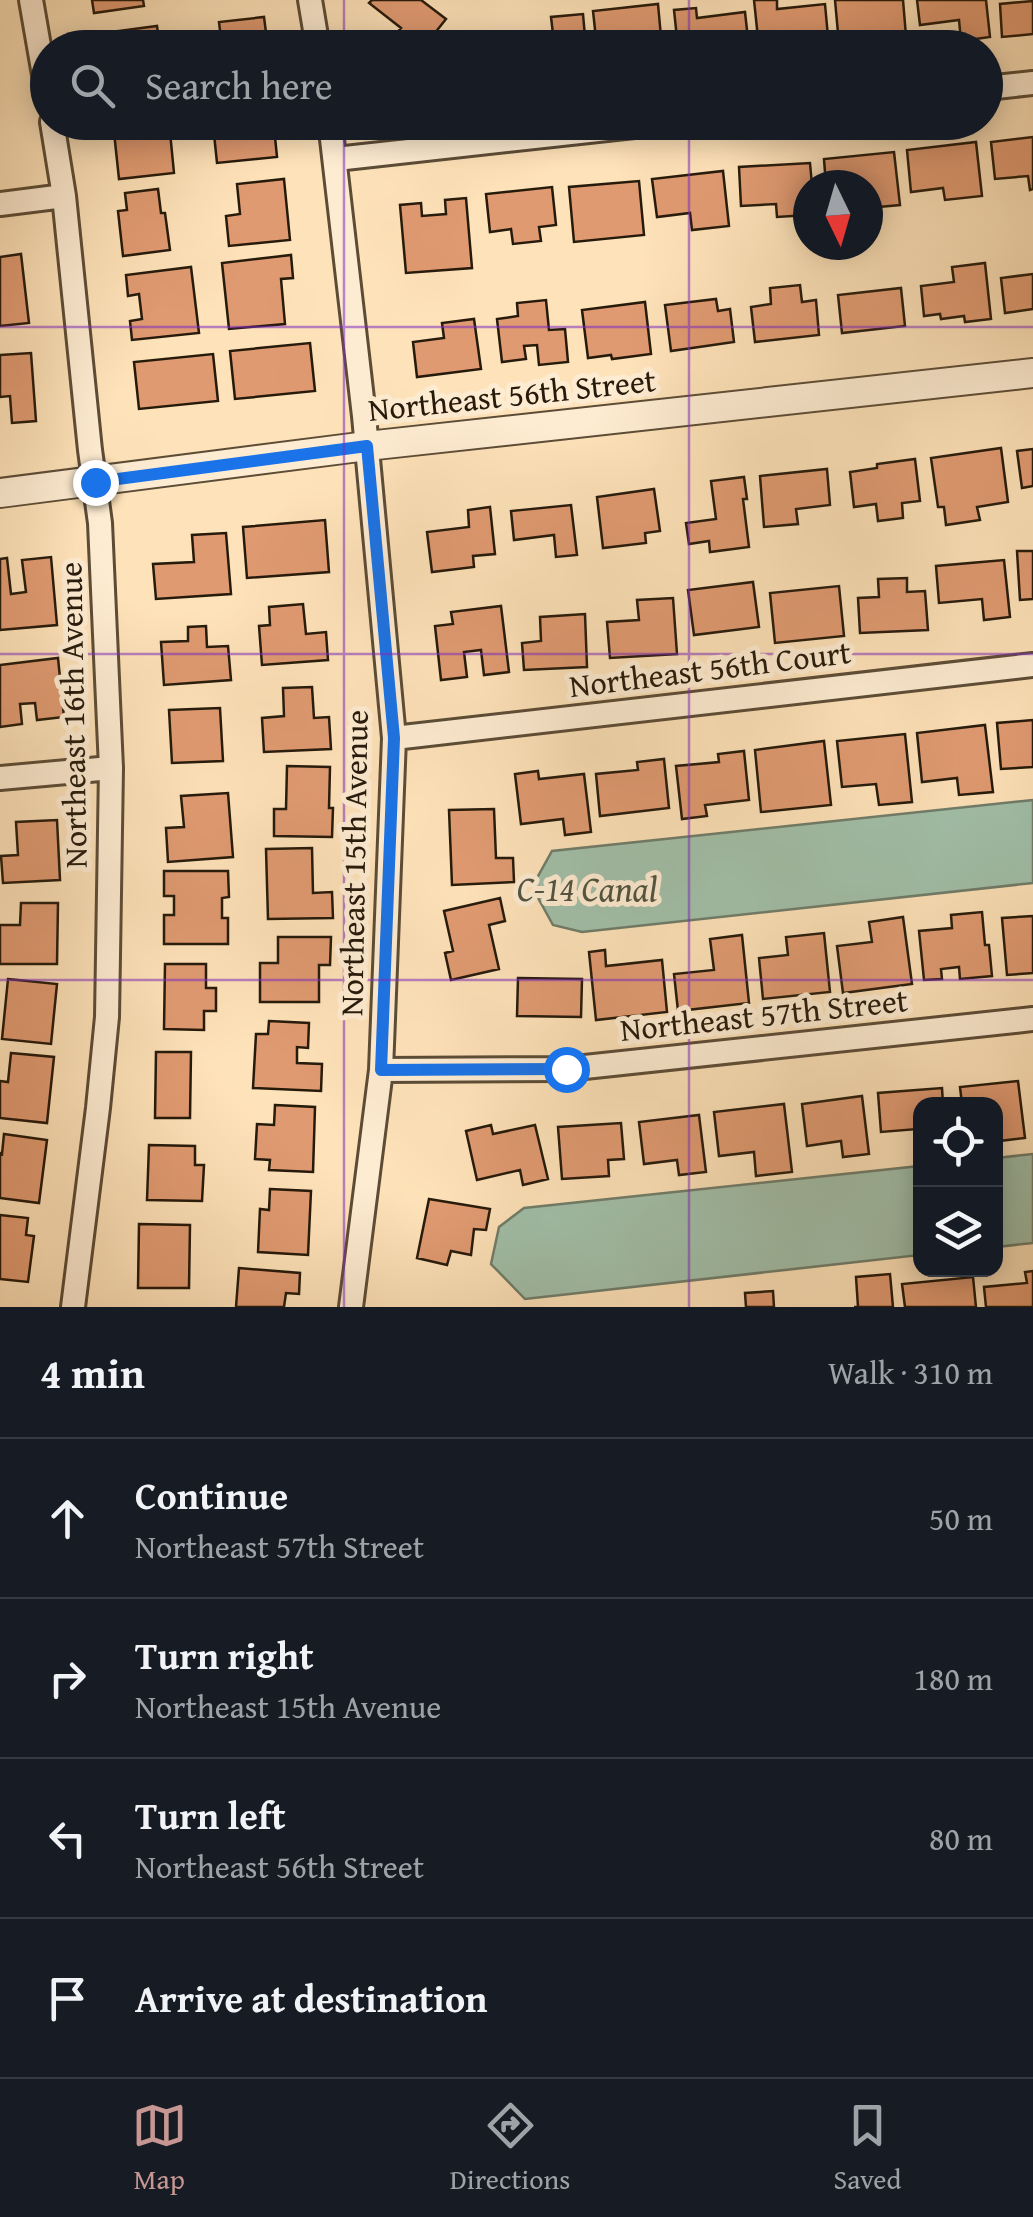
<!DOCTYPE html>
<meta charset="utf-8">
<style>
body{margin:0;font-family:"Gentium Book Plus",serif;background:#242831;color:#f1f3f6}
.controls{position:absolute;right:30px;bottom:30px;display:grid;overflow:hidden;border-radius:20px;box-shadow:0 5px 25px #0003}
.controls button{width:90px;height:90px;display:grid;place-items:center;padding:0;border:0;border-bottom:2px solid #363941;background:#171b24;color:#f1f3f6;font:50px sans-serif}
.compass{position:absolute;left:793px;top:170px;width:90px;height:90px;border-radius:50%;background:#171b24;box-shadow:0 5px 25px #0003;rotate:175deg}
.stop{position:absolute;width:30px;height:30px;margin:-22px;border:8px solid #1a73e8;border-radius:50%;background:#fff}
.stop.end{background:#1a73e8;border-color:#fff;box-shadow:0 2px 10px #0008}
.list{margin:0;padding:0;list-style:none}
h2{display:flex;justify-content:space-between;align-items:center;height:130px;margin:0;padding:0 40px;font-size:42px}
h2 small{font-size:32px;font-weight:400;color:#9ea1a6}
.list li{display:grid;grid-template-columns:65px 1fr auto;gap:30px;align-items:center;box-sizing:border-box;height:160px;padding:0 40px;border-top:2px solid #363941}
.list b{display:block;font-size:38px;white-space:nowrap}
.list p{margin:0;font-size:32px;white-space:nowrap;color:#9ea1a6}
.list em{font-size:32px;font-style:normal;color:#9ea1a6}
.icon{flex:none;width:55px;height:55px;fill:none;stroke:currentColor;stroke-width:2;stroke-linecap:round;stroke-linejoin:round}
.map{position:relative;flex:none;width:1033px;height:1307px;overflow:hidden}
.search{position:absolute;background:#171b24;box-shadow:0 5px 25px #0003;left:30px;right:30px;top:30px;height:110px;display:flex;align-items:center;gap:25px;box-sizing:border-box;padding:0 35px;border-radius:55px;color:#9ea1a6;font-size:38px}
.sheet{height:770px;background:#171b24}
nav{display:flex;justify-content:space-around;align-items:center;box-sizing:border-box;height:140px;border-top:2px solid #363941;background:#171b24;font-size:28px;color:#9ea1a6}
nav a{display:grid;justify-items:center;gap:5px}
nav .on{color:#c59692}
.map>svg:first-child{display:block}
.water{fill:#a1bfa9;stroke:#707d6a;stroke-width:2.5}
.building{fill:#e09a71;stroke:#261a0b;stroke-width:2.5}
.lines{fill:none;stroke-linecap:round;stroke-linejoin:round}
.minor-casing{stroke:#5c4c36;stroke-width:28}
.tertiary-casing{stroke:#5c4c36;stroke-width:32}
.minor{stroke:#feecd2;stroke-width:22}
.tertiary{stroke:#feecd2;stroke-width:28}
.route{stroke:#1a73e8;stroke-width:12}
.grid{fill:none;stroke:#7b2cbf;stroke-width:2.5;stroke-opacity:0.55}
.labels{text-anchor:middle;stroke-width:10;stroke-linejoin:round;paint-order:stroke}
.street-label{font-size:32px;fill:#261a0b;stroke:#feecd2}
.water-label{font-size:35px;font-style:italic;fill:#515442;stroke:#feecd2}
</style>
<div class="map">
<svg width="1033" height="1307" viewBox="0 0 1033 1307">
<rect width="100%" height="100%" fill="#fee2b9"/>
<filter id="stains"><feTurbulence type="fractalNoise" baseFrequency=".002" numOctaves="4"/><feColorMatrix values="0 0 0 0 .2 0 0 0 0 .09 0 0 0 0 .02 0 0 0 .5 -.17"/></filter>
<radialGradient id="worn" r=".72"><stop offset=".6" stop-color="#630" stop-opacity="0"/><stop offset="1" stop-color="#630" stop-opacity=".3"/></radialGradient>
<path class="water" d="M 1033,800 L 1033,883 L 582,932 L 553,925 L 532,887 L 552,851 Z
M 1033,1154 L 1033,1243 L 996,1247 L 996,1158 Z
M 920,1166 L 920,1255 L 525,1299 L 491,1264 L 499,1227 L 524,1208 Z"/>
<path class="building" d="M 92,0 L 143,0 L 144,6 L 94,13 Z
M 372,0 L 421,0 L 446,19 L 423,48 L 401,48 L 391,40 L 401,28 L 369,3 Z
M 754,0 L 777,0 L 777,9 L 825,4 L 829,48 L 759,48 Z
M 835,0 L 903,0 L 907,48 L 867,48 L 867,41 L 839,44 Z
M 917,0 L 986,0 L 990,37 L 961,41 L 959,20 L 920,25 Z
M 1033,1 L 1033,34 L 1002,37 L 1000,4 Z
M 658,4 L 662,48 L 597,48 L 593,11 Z
M 696,8 L 697,18 L 745,12 L 749,48 L 678,48 L 674,10 Z
M 583,14 L 586,48 L 517,48 L 516,38 L 553,34 L 551,17 Z
M 264,17 L 268,48 L 222,48 L 219,22 Z
M 157,26 L 160,48 L 103,48 L 103,33 Z
M 504,36 L 505,48 L 436,48 L 435,43 Z
M 109,122 L 169,122 L 174,173 L 119,179 L 114,132 L 110,133 Z
M 225,122 L 262,122 L 264,138 L 275,137 L 277,157 L 217,163 L 214,134 L 226,132 Z
M 1033,137 L 1033,189 L 1030,190 L 1028,176 L 995,179 L 991,142 Z
M 976,142 L 982,196 L 945,200 L 943,188 L 911,192 L 907,150 Z
M 894,152 L 900,205 L 868,208 L 868,185 L 826,185 L 824,159 Z
M 810,163 L 812,185 L 808,185 L 808,215 L 777,217 L 776,204 L 741,206 L 739,167 Z
M 723,171 L 729,226 L 692,230 L 690,213 L 657,217 L 652,179 Z
M 284,179 L 290,240 L 229,246 L 226,216 L 240,214 L 237,184 Z
M 639,181 L 644,235 L 574,242 L 569,187 Z
M 552,187 L 556,225 L 539,227 L 541,241 L 513,244 L 511,229 L 490,232 L 486,194 Z
M 158,189 L 161,213 L 165,213 L 170,250 L 123,256 L 118,211 L 127,210 L 125,193 Z
M 466,198 L 472,268 L 406,273 L 400,205 L 421,203 L 422,216 L 446,214 L 445,200 Z
M 21,254 L 29,323 L 0,326 L 0,257 Z
M 291,255 L 293,278 L 281,279 L 285,324 L 229,329 L 222,263 Z
M 985,263 L 991,319 L 965,322 L 964,316 L 941,319 L 940,314 L 924,316 L 921,286 L 954,282 L 952,267 Z
M 191,267 L 199,333 L 132,340 L 130,321 L 142,319 L 139,294 L 128,296 L 126,275 Z
M 1033,274 L 1033,309 L 1005,313 L 1001,278 Z
M 800,285 L 802,302 L 816,300 L 819,335 L 755,342 L 751,307 L 771,304 L 770,288 Z
M 901,288 L 905,326 L 842,333 L 838,295 Z
M 716,299 L 718,311 L 730,309 L 734,342 L 671,351 L 665,305 Z
M 546,300 L 549,330 L 565,329 L 568,362 L 539,365 L 537,345 L 524,346 L 526,359 L 502,362 L 497,319 L 518,316 L 517,303 Z
M 645,302 L 651,354 L 612,359 L 611,355 L 588,358 L 582,310 Z
M 474,319 L 481,369 L 417,377 L 413,342 L 444,338 L 442,323 Z
M 310,343 L 315,391 L 235,399 L 230,351 Z
M 31,353 L 36,421 L 12,423 L 10,396 L 0,397 L 0,355 Z
M 213,354 L 218,401 L 139,409 L 134,362 Z
M 1001,448 L 1008,502 L 977,507 L 980,520 L 946,525 L 944,507 L 938,507 L 931,458 Z
M 1033,449 L 1033,486 L 1022,488 L 1017,451 Z
M 915,459 L 920,501 L 902,503 L 903,518 L 878,521 L 876,504 L 854,507 L 850,472 L 877,468 L 877,464 Z
M 827,469 L 830,505 L 796,509 L 798,524 L 764,527 L 760,476 Z
M 744,477 L 747,499 L 743,499 L 749,547 L 710,552 L 709,541 L 689,544 L 686,523 L 716,519 L 711,481 Z
M 654,489 L 660,531 L 645,533 L 646,543 L 603,548 L 597,497 Z
M 571,505 L 577,555 L 556,557 L 554,535 L 514,540 L 511,511 Z
M 490,507 L 495,554 L 473,556 L 474,567 L 432,572 L 427,532 L 469,527 L 468,510 Z
M 325,520 L 329,572 L 247,578 L 243,527 Z
M 226,533 L 231,594 L 156,599 L 153,564 L 194,562 L 192,535 Z
M 1017,551 L 1033,551 L 1033,599 L 1020,600 Z
M 51,557 L 57,625 L 0,630 L 0,559 L 7,558 L 11,594 L 26,592 L 22,560 Z
M 1004,560 L 1010,617 L 984,620 L 982,599 L 939,603 L 936,566 Z
M 907,578 L 907,592 L 925,591 L 928,630 L 860,633 L 858,598 L 879,597 L 878,579 Z
M 753,582 L 759,627 L 694,635 L 688,590 Z
M 839,586 L 844,636 L 775,643 L 770,593 Z
M 673,598 L 677,654 L 610,658 L 607,622 L 639,620 L 637,600 Z
M 303,604 L 306,634 L 326,632 L 328,660 L 262,665 L 259,626 L 270,625 L 269,607 Z
M 501,606 L 509,672 L 484,675 L 481,650 L 464,652 L 467,677 L 441,680 L 435,626 L 453,624 L 451,612 Z
M 585,614 L 587,667 L 524,670 L 522,643 L 541,641 L 540,617 Z
M 206,626 L 207,647 L 228,646 L 231,680 L 164,685 L 161,642 L 188,641 L 188,627 Z
M 58,658 L 64,717 L 37,720 L 35,703 L 20,704 L 22,724 L 0,727 L 0,665 Z
M 312,687 L 314,718 L 329,717 L 331,749 L 264,752 L 262,718 L 284,716 L 283,688 Z
M 220,708 L 223,761 L 172,763 L 169,710 Z
M 1033,720 L 1033,767 L 1001,769 L 997,723 Z
M 985,725 L 993,792 L 959,795 L 957,778 L 922,782 L 917,733 Z
M 905,734 L 912,802 L 879,805 L 876,784 L 842,787 L 837,741 Z
M 824,741 L 831,805 L 761,812 L 755,750 Z
M 744,751 L 749,800 L 705,805 L 707,816 L 682,819 L 676,766 L 719,762 L 718,754 Z
M 664,759 L 669,808 L 600,816 L 596,774 L 638,770 L 637,762 Z
M 287,766 L 330,767 L 329,808 L 333,808 L 332,837 L 274,836 L 274,809 L 286,809 Z
M 538,771 L 539,779 L 584,774 L 591,832 L 565,835 L 563,819 L 521,824 L 515,774 Z
M 228,793 L 233,857 L 168,862 L 166,828 L 184,827 L 181,796 Z
M 494,809 L 496,858 L 513,858 L 514,882 L 452,885 L 449,810 Z
M 57,820 L 60,880 L 3,883 L 1,856 L 18,855 L 16,822 Z
M 312,848 L 313,893 L 332,892 L 333,918 L 268,919 L 266,849 Z
M 164,871 L 228,871 L 229,897 L 222,898 L 222,918 L 228,918 L 228,944 L 164,944 L 164,915 L 174,915 L 174,896 L 164,896 Z
M 500,898 L 505,921 L 489,925 L 499,969 L 451,980 L 445,953 L 453,951 L 444,911 Z
M 21,903 L 58,903 L 57,964 L 0,964 L 0,925 L 20,925 Z
M 982,912 L 985,945 L 989,945 L 992,976 L 960,979 L 959,967 L 941,969 L 942,979 L 924,980 L 919,931 L 952,928 L 951,915 Z
M 1033,916 L 1033,973 L 1007,975 L 1002,918 Z
M 903,917 L 912,984 L 843,993 L 837,946 L 872,942 L 869,922 Z
M 824,933 L 830,992 L 763,999 L 759,958 L 788,955 L 786,937 Z
M 742,935 L 749,1003 L 678,1011 L 674,974 L 714,970 L 710,939 Z
M 278,937 L 331,937 L 330,965 L 319,965 L 319,1002 L 260,1002 L 260,963 L 278,963 Z
M 605,950 L 606,966 L 662,960 L 667,1012 L 596,1020 L 589,952 Z
M 165,964 L 206,964 L 206,988 L 216,988 L 216,1011 L 204,1011 L 204,1030 L 164,1029 Z
M 518,978 L 582,979 L 581,1017 L 517,1016 Z
M 8,979 L 57,984 L 51,1044 L 2,1039 Z
M 269,1021 L 309,1023 L 308,1048 L 297,1047 L 297,1063 L 322,1064 L 321,1091 L 253,1088 L 256,1034 L 268,1034 Z
M 156,1052 L 191,1052 L 190,1118 L 155,1118 Z
M 11,1053 L 54,1057 L 47,1123 L 0,1118 L 0,1081 L 8,1082 Z
M 1018,1081 L 1025,1138 L 999,1141 L 998,1125 L 996,1125 L 996,1104 L 962,1104 L 960,1087 Z
M 942,1088 L 943,1104 L 920,1104 L 920,1142 L 918,1143 L 917,1129 L 881,1132 L 878,1093 Z
M 862,1096 L 869,1154 L 843,1157 L 841,1141 L 807,1146 L 802,1104 Z
M 784,1104 L 792,1172 L 756,1176 L 754,1152 L 719,1156 L 714,1112 Z
M 275,1105 L 315,1107 L 313,1172 L 269,1170 L 270,1160 L 255,1159 L 257,1124 L 274,1125 Z
M 699,1115 L 706,1172 L 679,1175 L 677,1160 L 644,1164 L 639,1122 Z
M 621,1123 L 624,1159 L 608,1160 L 609,1176 L 562,1179 L 558,1127 Z
M 491,1125 L 493,1134 L 535,1125 L 548,1179 L 523,1185 L 520,1170 L 477,1180 L 466,1131 Z
M 4,1134 L 47,1140 L 39,1203 L 0,1198 L 0,1153 L 2,1154 Z
M 149,1145 L 195,1146 L 195,1165 L 204,1165 L 202,1201 L 147,1200 Z
M 270,1189 L 311,1191 L 308,1255 L 258,1252 L 260,1209 L 269,1210 Z
M 429,1199 L 490,1209 L 486,1230 L 474,1229 L 471,1255 L 451,1251 L 447,1265 L 417,1258 Z
M 0,1215 L 28,1218 L 26,1235 L 34,1236 L 28,1282 L 0,1279 Z
M 139,1224 L 190,1225 L 189,1288 L 138,1288 Z
M 239,1268 L 300,1273 L 299,1294 L 286,1293 L 284,1307 L 236,1307 Z
M 1033,1271 L 1033,1307 L 986,1307 L 984,1287 L 1027,1283 L 1025,1272 Z
M 890,1274 L 893,1307 L 854,1307 L 858,1307 L 856,1277 Z
M 973,1277 L 976,1307 L 905,1307 L 902,1284 Z
M 773,1291 L 774,1307 L 746,1307 L 745,1293 Z"/>
<g class="lines">
<defs>
<path id="minor" d="M 31,0 L 48,98
M 310,0 L 318,48
M 986,88 L 1033,83
M 52,122 L 64,196 L 90,450 L 100,523 L 111,768 L 107,1017 L 98,1108 L 73,1307
M 330,122 L 364,416 L 394,738 L 381,1070 L 351,1307
M 336,159 L 671,122
M 0,204 L 64,196
M 394,738 L 1033,665
M 0,778 L 111,768
M 381,1070 L 566,1069 L 1033,1019"/>
<path id="tertiary" d="M 0,493 L 367,446 L 1033,373"/>
</defs>
<use href="#minor" class="minor-casing"/>
<use href="#tertiary" class="tertiary-casing"/>
<use href="#minor" class="minor"/>
<use href="#tertiary" class="tertiary"/>
</g>
<g class="lines">
<path class="route" d="M 95,482 L 367,446 L 394,738 L 381,1070 L 566,1069"/>
</g>
<path class="grid" d="M 344,0 L 344,48M 689,0 L 689,48M 344,122 L 344,1307M 689,122 L 689,1307M 0,327 L 1033,327M 0,654 L 1033,654M 0,980 L 1033,980"/>
<g class="labels">
<g class="street-label">
<text transform="translate(512 395) rotate(-6)" y="11">Northeast 56th Street</text>
<text transform="translate(710 669) rotate(-7)" y="11">Northeast 56th Court</text>
<text transform="translate(73 715) rotate(-91)" y="11">Northeast 16th Avenue</text>
<text transform="translate(354 863) rotate(-89)" y="11">Northeast 15th Avenue</text>
<text transform="translate(764 1015) rotate(-6)" y="11">Northeast 57th Street</text>
</g>
<g class="water-label">
<text x="587" y="901">C-14 Canal</text>
</g>
</g>
<rect width="100%" height="100%" filter="url(#stains)"/>
<rect width="100%" height="100%" fill="url(#worn)"/>
</svg>
<div class="controls">
<button><svg class="icon" aria-label="locate" viewBox="0 0 24 24"><circle cx="12" cy="12" r="6"/><path d="M12 2v4M12 18v4M2 12h4M18 12h4"/></svg></button>
<button><svg class="icon" aria-label="layers" viewBox="0 0 24 24"><path d="M12 4l9 5-9 5-9-5zM3 14l9 5 9-5"/></svg></button>
</div>
<svg class="compass" viewBox="-18 -18 36 36"><path d="M0-13l5 13h-10z" fill="#e53935"/><path d="M0 13l5-13h-10z" fill="#9ea1a6"/></svg>
<div class="stop" style="left:566px;top:1069px"></div>
<div class="stop end" style="left:95px;top:482px"></div>
<div class="search"><svg class="icon" aria-label="search" viewBox="0 0 24 24"><circle cx="10" cy="10" r="6"/><path d="M15 15l6 6"/></svg>Search here</div>
</div>
<section class="sheet">
<h2>4 min<small>Walk · 310 m</small></h2>
<ul class="list">
<li><svg class="icon" aria-label="ahead" viewBox="0 0 24 24"><path d="M12 20V5M6 11l6-6 6 6"/></svg><div><b>Continue</b><p>Northeast 57th Street</p></div><em>50 m</em></li>
<li><svg class="icon" aria-label="right" viewBox="0 0 24 24"><path d="M7 20v-9h11M14 6l5 5-5 5"/></svg><div><b>Turn right</b><p>Northeast 15th Avenue</p></div><em>180 m</em></li>
<li><svg class="icon" aria-label="left" viewBox="0 0 24 24"><path d="M17 20v-9H6M10 6l-5 5 5 5"/></svg><div><b>Turn left</b><p>Northeast 56th Street</p></div><em>80 m</em></li>
<li><svg class="icon" aria-label="arrive" viewBox="0 0 24 24"><path d="M6 21V4h12l-3 4 3 4H6"/></svg><div><b>Arrive at destination</b></div></li>
</ul>
</section>
<nav>
<a class="on"><svg class="icon" aria-label="map" viewBox="0 0 24 24"><path d="M3 6l6-2 6 2 6-2v14l-6 2-6-2-6 2zM9 4v14M15 6v14"/></svg>Map</a>
<a><svg class="icon" aria-label="directions" viewBox="0 0 24 24"><path d="M12 3l9 9-9 9-9-9zM9 14v-3h6M13 9l2 2-2 2"/></svg>Directions</a>
<a><svg class="icon" aria-label="saved" viewBox="0 0 24 24"><path d="M7 4h10v16l-5-4-5 4z"/></svg>Saved</a>
</nav>
